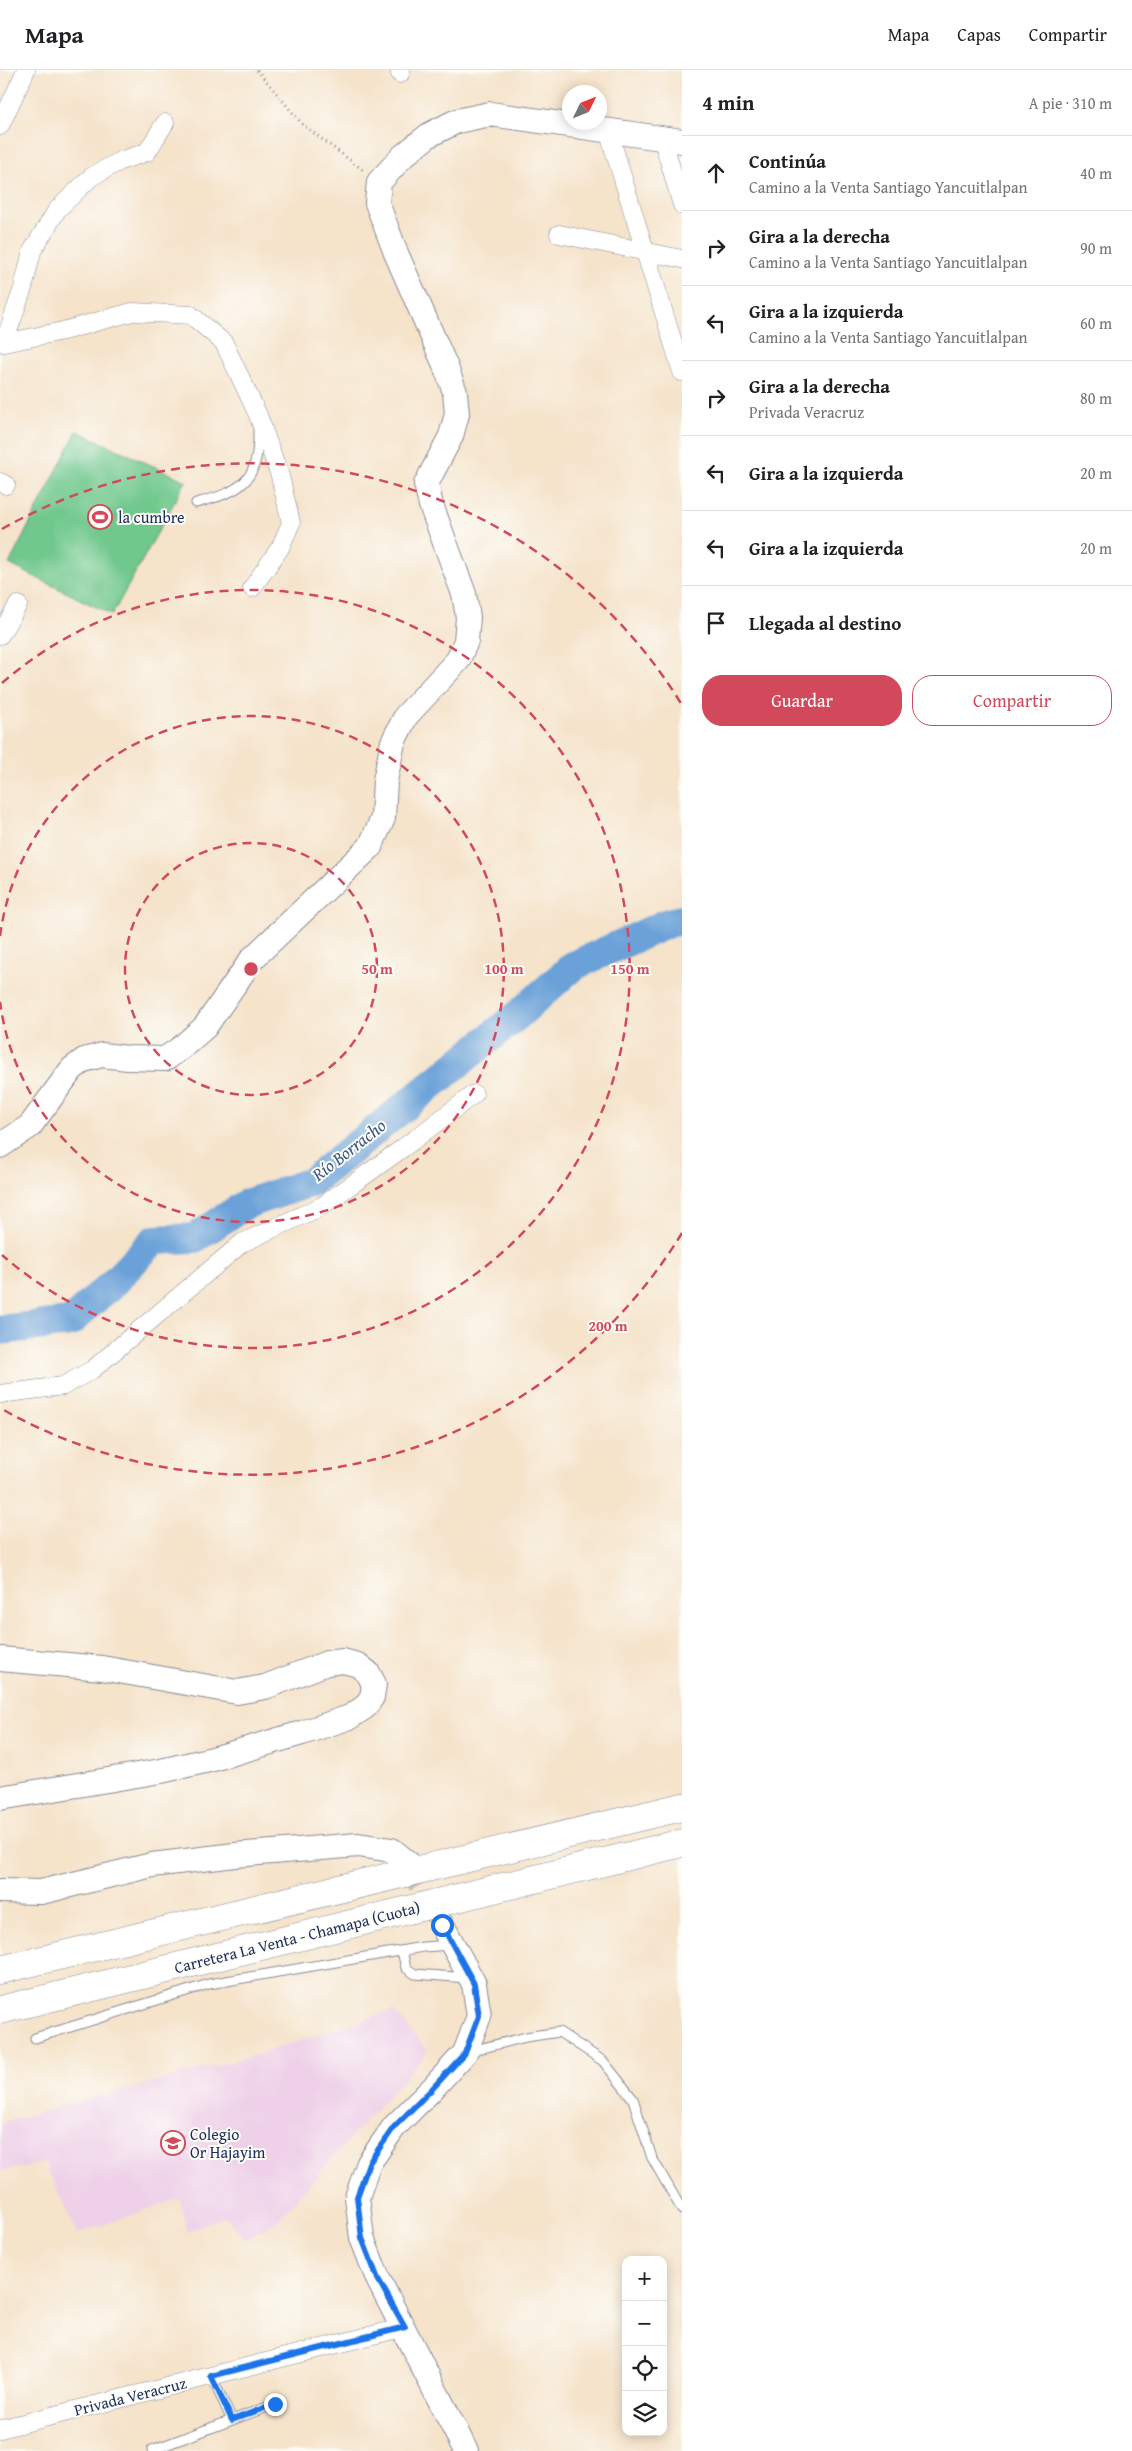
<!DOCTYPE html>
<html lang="es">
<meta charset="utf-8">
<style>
body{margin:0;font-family:"Gentium Book Plus",serif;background:#f6f6f6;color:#202124}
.controls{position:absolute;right:15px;bottom:15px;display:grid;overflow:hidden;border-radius:10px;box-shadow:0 2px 12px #0003}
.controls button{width:45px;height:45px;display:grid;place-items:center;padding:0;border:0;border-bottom:1px solid #e0e0e0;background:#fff;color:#202124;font:25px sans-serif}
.compass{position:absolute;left:562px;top:15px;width:45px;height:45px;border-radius:50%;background:#fff;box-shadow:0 2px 12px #0003;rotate:47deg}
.stop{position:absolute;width:15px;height:15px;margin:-11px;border:4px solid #1a73e8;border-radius:50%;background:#fff}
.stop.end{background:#1a73e8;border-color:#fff;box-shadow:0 1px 5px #0008}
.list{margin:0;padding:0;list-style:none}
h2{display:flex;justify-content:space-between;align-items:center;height:65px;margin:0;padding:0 20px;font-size:21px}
h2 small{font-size:16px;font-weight:400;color:#757577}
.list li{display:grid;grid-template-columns:32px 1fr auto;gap:15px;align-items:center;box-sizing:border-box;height:75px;padding:0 20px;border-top:1px solid #e0e0e0}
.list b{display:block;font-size:19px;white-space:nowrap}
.list p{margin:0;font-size:16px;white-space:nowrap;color:#757577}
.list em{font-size:16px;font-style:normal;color:#757577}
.actions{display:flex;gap:10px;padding:15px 20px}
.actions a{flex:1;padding:11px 0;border:1px solid #d1495b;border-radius:20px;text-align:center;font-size:18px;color:#d1495b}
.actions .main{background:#d1495b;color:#fff}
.icon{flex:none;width:28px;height:28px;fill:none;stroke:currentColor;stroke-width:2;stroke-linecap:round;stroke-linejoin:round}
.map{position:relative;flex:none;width:682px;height:2381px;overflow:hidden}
header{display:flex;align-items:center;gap:30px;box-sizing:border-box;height:70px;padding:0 25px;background:#fff;border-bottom:1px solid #e0e0e0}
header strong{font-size:24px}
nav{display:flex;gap:28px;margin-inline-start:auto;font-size:18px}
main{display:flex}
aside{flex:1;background:#fff}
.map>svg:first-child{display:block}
.built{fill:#eed0e8}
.pitch{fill:#70c88d;stroke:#467c76}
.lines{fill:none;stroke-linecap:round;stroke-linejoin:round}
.river{stroke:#6aa1d8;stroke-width:30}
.secondary-tunnel{stroke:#c9bfb4;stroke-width:24;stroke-dasharray:24 12;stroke-linecap:butt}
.lane-casing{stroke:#888994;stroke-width:11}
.street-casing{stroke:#888994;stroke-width:19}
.secondary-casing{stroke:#888994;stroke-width:26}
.highway-casing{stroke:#888994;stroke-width:29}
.path{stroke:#888994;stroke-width:3;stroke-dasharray:1 4;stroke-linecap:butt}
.lane{stroke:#fff;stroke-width:9}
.street{stroke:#fff;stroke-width:18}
.secondary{stroke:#fff;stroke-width:24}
.highway{stroke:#fff;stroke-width:28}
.route{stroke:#1a73e8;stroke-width:6}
.ring{fill:none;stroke:#d1495b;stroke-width:2.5;stroke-dasharray:9 6}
.labels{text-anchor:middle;stroke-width:4;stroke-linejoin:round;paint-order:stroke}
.poi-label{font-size:16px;fill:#1b2f5e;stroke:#fdfcf7;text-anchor:start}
.street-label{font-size:16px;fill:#1b2f5e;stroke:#fdfcf7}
.water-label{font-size:18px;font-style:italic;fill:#375789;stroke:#fdfcf7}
.centre{fill:#d1495b;stroke:#fdfcf7;stroke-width:2.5}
.ring-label{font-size:15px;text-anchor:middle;font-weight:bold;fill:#d1495b;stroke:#fdfcf7;stroke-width:4;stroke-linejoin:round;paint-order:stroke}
</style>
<header>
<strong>Mapa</strong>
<nav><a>Mapa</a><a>Capas</a><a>Compartir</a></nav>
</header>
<main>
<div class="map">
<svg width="682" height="2381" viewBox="0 0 682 2381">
<rect width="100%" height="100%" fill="#fdfcf7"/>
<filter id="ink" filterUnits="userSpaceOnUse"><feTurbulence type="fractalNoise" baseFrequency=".02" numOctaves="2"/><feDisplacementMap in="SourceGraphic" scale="10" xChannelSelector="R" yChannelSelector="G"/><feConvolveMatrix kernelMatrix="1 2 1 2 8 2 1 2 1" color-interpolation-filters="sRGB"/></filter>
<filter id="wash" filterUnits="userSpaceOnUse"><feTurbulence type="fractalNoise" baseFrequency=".0096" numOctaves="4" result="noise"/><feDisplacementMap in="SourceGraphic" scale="20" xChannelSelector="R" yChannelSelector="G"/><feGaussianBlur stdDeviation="1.12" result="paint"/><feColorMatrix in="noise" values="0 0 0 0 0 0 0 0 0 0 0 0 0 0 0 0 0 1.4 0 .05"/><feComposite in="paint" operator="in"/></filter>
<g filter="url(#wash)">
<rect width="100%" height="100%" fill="#f5e3ca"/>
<path class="built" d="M 393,1940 L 428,1981 L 276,2152 L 245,2169 L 225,2146 L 187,2162 L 180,2128 L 77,2164 L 45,2093 L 0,2101 L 0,2053 L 256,1985 Z"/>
<path class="pitch" d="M 77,361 L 186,411 L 112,545 L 9,494 Z"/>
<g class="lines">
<path class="river" d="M 0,1260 L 70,1252 L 113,1213 L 154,1170 L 195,1168 L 246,1134 L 311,1112 L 518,945 L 573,896 L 668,853 L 682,850"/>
</g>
</g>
<g filter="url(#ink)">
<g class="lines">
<path class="secondary-tunnel" d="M 409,1794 L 439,1849"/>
<defs>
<path id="lane" d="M 196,433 C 243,421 259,411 258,360
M 402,1881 L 406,1898 L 415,1904 L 468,1908
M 35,1968 L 209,1914 L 423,1877 L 450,1875
M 467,1982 L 526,1967 L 559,1962 L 603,1991 L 633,2029 L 652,2088 L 682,2140
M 211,2306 L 232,2350
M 152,2380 L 275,2334"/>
<path id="street" d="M 400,0 L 400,4
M 0,56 L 26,0
M 608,60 L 682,302
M 662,67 L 682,135
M 559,164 L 682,189
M 0,269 L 4,273 L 63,261 L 132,242 L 191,245 L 224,273 L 258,345 L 280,406 L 291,453 L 280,478 L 252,518
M 4,273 L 23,218 L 32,181 L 57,140 L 91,107 L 120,91 L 147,82 L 165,53
M 0,412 L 6,415
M 0,565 L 18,535
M 0,1324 L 63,1316 L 92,1300 L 242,1173 L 322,1136 L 403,1078 L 474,1024
M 0,2359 L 405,2257"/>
<path id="secondary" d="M 0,1076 L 30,1056 L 72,999 L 84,990 L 102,985 L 128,988 L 165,989 L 181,978 L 205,957 L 252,889 L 370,777 L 383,748 L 385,711 L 393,672 L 406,646 L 458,590 L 466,571 L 468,547 L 464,524 L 431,435 L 426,414 L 451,366 L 457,344 L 455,322 L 445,295 L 396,183 L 377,133 L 379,112 L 403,86 L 429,65 L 457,51 L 490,44 L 682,71
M 0,1589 L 102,1598 L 237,1622 L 265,1617 L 327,1593 L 343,1591 L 358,1595 L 368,1603 L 374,1614 L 372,1627 L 365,1637 L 350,1647 L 302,1663 L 213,1689 L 161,1701 L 0,1728
M 0,1821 L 41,1822 L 152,1795 L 235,1785 L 358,1775 L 392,1780 L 409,1794
M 442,1855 L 474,1914 L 479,1946 L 465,1983 L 432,2019 L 394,2057 L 369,2093 L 357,2127 L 362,2168 L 378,2209 L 466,2381"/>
<path id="highway" d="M 0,1900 L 682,1737
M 0,1940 L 682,1773"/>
</defs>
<use href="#lane" class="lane-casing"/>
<use href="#street" class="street-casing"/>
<use href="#secondary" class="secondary-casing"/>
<use href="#highway" class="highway-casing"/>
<path class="path" d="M 257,0 L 303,55 L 363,100"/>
<use href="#lane" class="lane"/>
<use href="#street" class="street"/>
<use href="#secondary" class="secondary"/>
<use href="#highway" class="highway"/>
</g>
</g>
<g class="lines" filter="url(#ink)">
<path class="route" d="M 275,2334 L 232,2350 L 211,2306 L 405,2257 L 378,2209 L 362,2168 L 357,2127 L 369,2093 L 394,2057 L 432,2019 L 465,1983 L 479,1946 L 474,1914 L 442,1855"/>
</g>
<g class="ring">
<circle cx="251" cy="899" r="126"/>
<path d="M0 866A253 253 0 1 1 0 932"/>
<path d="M2 613A379 379 0 1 1 2 1185"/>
<path d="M682 1163A505 505 0 0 1 2 1339M2 459A505 505 0 0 1 682 635"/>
</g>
<defs>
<symbol id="stadium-ring" viewBox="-11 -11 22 22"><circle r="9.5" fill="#fdfcf7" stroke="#d1495b" stroke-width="1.5"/><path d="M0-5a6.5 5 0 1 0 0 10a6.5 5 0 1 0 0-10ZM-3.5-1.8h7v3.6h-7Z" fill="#d1495b"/></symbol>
<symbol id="school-ring" viewBox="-11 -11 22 22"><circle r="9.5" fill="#fdfcf7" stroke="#d1495b" stroke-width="1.5"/><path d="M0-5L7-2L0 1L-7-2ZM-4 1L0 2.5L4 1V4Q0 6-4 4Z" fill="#d1495b"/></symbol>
</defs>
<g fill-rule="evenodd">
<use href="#stadium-ring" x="86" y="433" width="28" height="28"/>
<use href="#school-ring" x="159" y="2059" width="28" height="28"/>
</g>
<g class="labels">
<g class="poi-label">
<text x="118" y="453">la cumbre</text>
<text x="190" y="2070">Colegio<tspan x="190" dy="18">Or Hajayim</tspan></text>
</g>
<g class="street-label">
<text transform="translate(297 1867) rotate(-14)" y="6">Carretera La Venta - Chamapa (Cuota)</text>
<text transform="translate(130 2326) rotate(-14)" y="6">Privada Veracruz</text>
</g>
<g class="water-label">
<text transform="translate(349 1080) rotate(-38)" y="6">Río Borracho</text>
</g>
</g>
<circle cx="251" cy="899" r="8" class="centre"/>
<g class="ring-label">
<text x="377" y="904">50 m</text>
<text x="504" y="904">100 m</text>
<text x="630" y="904">150 m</text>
<text x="608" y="1261">200 m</text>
</g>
</svg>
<div class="controls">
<button>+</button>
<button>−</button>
<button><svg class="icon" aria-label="locate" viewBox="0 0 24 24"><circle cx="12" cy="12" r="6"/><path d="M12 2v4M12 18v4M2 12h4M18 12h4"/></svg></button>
<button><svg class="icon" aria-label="layers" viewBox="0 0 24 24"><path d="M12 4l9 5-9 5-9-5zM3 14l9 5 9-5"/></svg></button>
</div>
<svg class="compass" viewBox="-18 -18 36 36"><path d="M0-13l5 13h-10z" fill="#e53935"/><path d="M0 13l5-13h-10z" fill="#757577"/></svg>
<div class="stop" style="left:442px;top:1855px"></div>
<div class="stop end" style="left:275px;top:2334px"></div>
</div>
<aside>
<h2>4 min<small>A pie · 310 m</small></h2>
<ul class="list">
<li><svg class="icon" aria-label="ahead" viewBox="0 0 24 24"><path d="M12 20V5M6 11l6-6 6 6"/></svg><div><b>Continúa</b><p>Camino a la Venta Santiago Yancuitlalpan</p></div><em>40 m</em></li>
<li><svg class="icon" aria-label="right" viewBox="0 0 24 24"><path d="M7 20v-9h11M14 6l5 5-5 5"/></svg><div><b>Gira a la derecha</b><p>Camino a la Venta Santiago Yancuitlalpan</p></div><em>90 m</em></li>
<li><svg class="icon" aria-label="left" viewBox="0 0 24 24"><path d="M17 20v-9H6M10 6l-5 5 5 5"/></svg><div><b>Gira a la izquierda</b><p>Camino a la Venta Santiago Yancuitlalpan</p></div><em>60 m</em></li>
<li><svg class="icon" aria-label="right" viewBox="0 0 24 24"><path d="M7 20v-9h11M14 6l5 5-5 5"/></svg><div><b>Gira a la derecha</b><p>Privada Veracruz</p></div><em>80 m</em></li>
<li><svg class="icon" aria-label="left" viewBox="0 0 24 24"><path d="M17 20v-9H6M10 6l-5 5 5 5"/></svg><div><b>Gira a la izquierda</b></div><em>20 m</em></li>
<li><svg class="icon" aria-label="left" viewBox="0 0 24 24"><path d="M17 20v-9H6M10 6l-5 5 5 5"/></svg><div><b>Gira a la izquierda</b></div><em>20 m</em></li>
<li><svg class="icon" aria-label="arrive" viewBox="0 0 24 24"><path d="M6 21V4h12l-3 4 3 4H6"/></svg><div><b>Llegada al destino</b></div></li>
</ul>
<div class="actions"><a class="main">Guardar</a><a>Compartir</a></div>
</aside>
</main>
